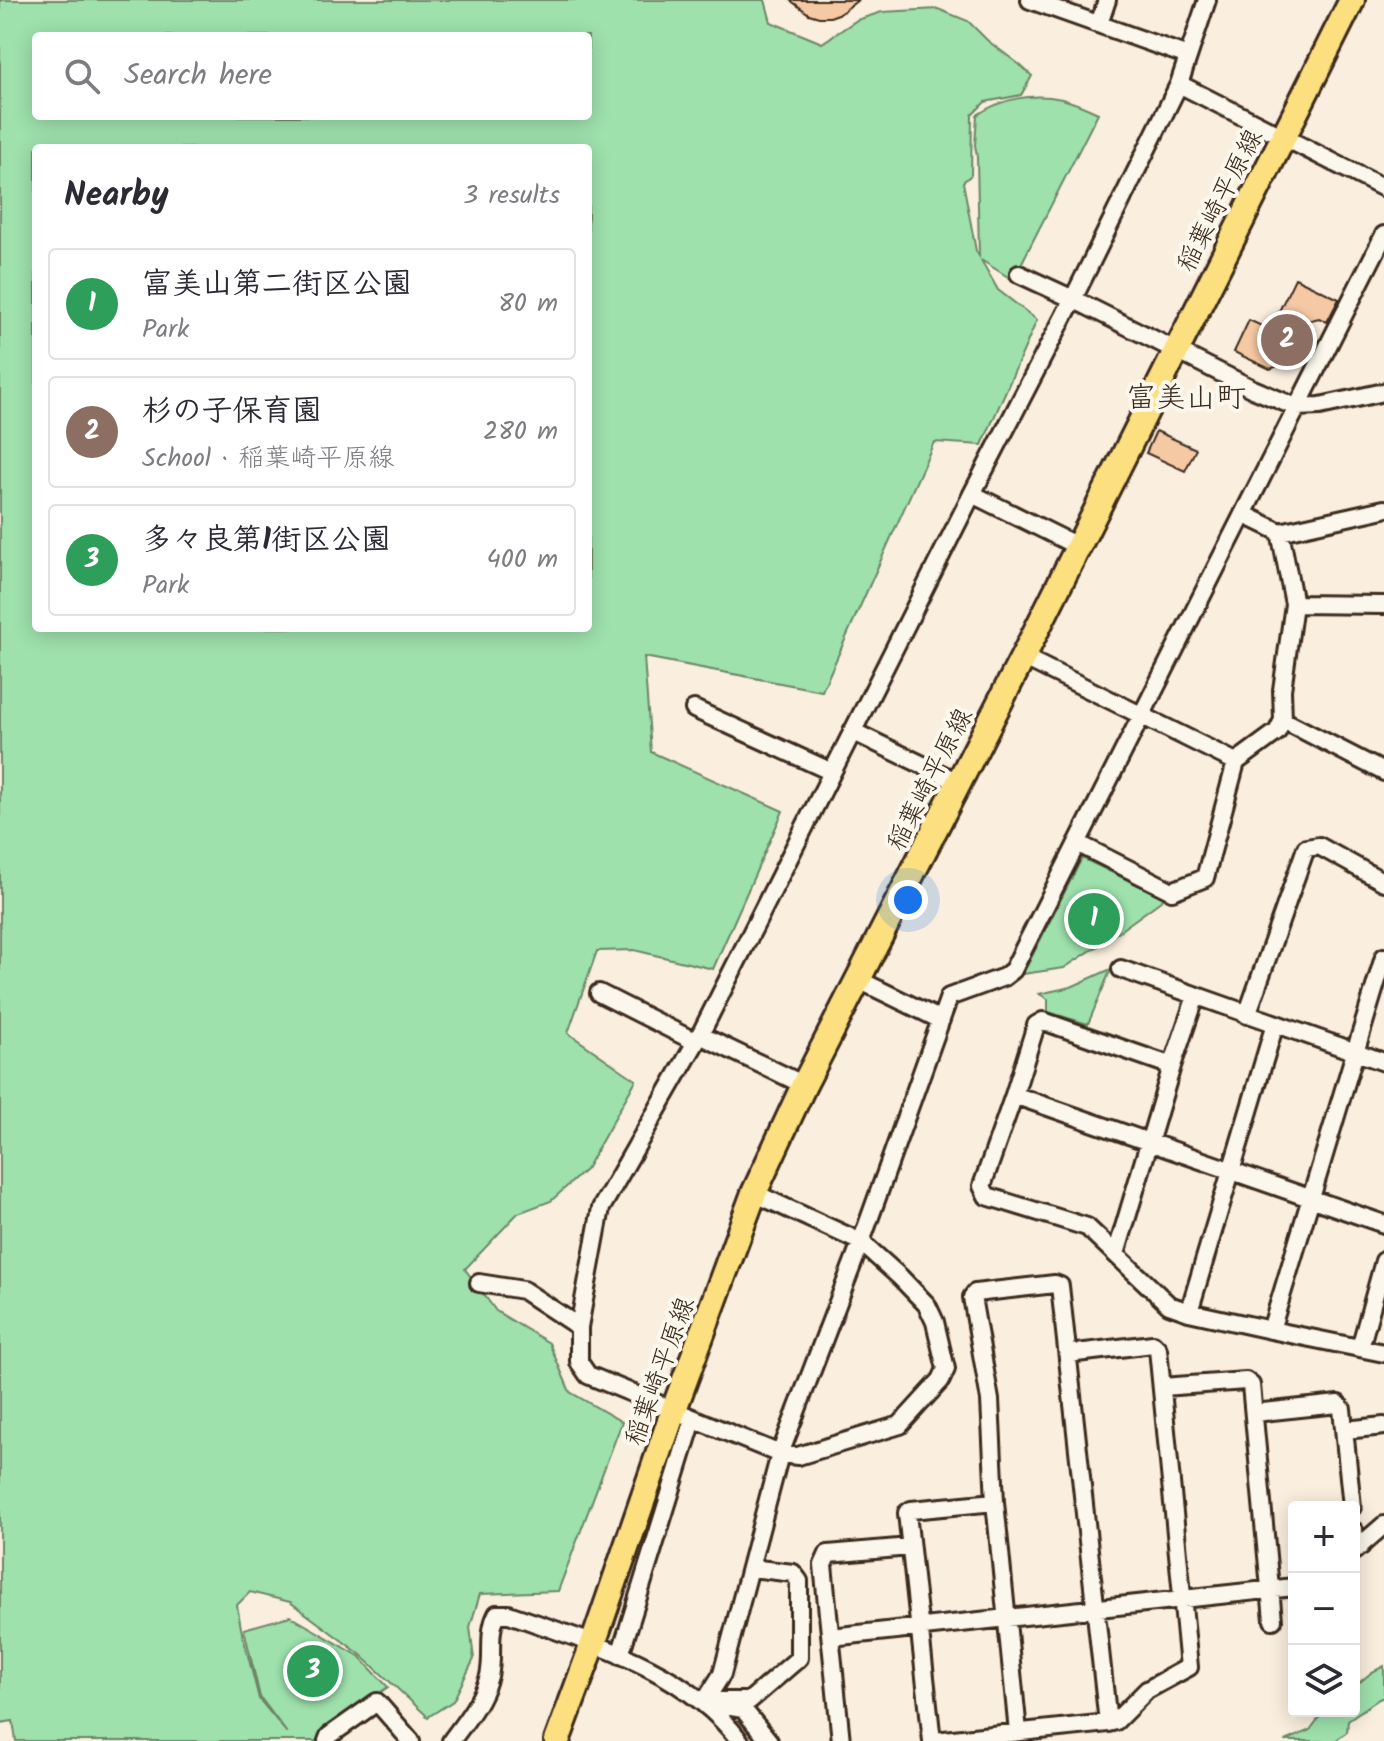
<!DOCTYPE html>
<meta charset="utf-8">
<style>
body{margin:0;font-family:Kalam,"Klee One",sans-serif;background:#f2f2f3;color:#2b2b33}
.controls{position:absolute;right:24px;bottom:24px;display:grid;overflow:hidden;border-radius:8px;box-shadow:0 4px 20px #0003}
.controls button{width:72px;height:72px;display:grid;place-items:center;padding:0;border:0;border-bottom:2px solid #e1e1e2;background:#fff;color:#2b2b33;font:40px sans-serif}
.you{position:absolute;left:908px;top:900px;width:28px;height:28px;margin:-20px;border:6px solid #fff;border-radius:50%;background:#1a73e8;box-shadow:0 0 0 12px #1a73e833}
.badge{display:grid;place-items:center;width:52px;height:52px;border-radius:50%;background:#d93025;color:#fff;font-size:26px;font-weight:700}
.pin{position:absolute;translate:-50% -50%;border:4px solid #fff;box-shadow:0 2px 8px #0006}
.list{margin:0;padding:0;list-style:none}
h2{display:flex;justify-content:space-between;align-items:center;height:104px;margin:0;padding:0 32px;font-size:34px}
h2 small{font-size:26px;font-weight:400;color:#7c7c81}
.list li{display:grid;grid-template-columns:52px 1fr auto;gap:24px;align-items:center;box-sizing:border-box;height:112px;margin:0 16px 16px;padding:0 16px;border:2px solid #e1e1e2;border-radius:8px}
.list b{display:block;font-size:30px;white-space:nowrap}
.list p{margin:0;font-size:26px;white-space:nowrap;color:#7c7c81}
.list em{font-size:26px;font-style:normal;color:#7c7c81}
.icon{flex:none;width:44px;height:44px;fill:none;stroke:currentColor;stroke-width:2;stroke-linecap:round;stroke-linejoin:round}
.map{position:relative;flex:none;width:1384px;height:1741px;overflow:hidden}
.search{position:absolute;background:#fff;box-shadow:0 4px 20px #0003;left:32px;top:32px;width:560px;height:88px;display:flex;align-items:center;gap:20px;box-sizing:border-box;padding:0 28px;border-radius:8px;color:#7c7c81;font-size:30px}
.panel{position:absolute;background:#fff;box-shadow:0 4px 20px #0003;left:32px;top:144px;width:560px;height:488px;border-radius:8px}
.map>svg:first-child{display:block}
.green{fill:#9ee1ad;stroke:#6c8666;stroke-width:2;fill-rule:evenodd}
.building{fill:#f5c9a4;stroke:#3b2a1e;stroke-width:2}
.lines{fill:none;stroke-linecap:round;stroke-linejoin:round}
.street-casing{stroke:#3b2a1e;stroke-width:22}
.primary-casing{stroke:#3b2a1e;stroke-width:30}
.street{stroke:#fbf7ec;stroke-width:16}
.primary{stroke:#fce080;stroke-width:24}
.labels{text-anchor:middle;stroke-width:8;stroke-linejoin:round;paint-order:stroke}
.street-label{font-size:26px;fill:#3b2a1e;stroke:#fbf7ec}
.quarter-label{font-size:30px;fill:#3b2a1e;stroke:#fbf7ec}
</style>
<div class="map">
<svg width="1384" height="1741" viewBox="0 0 1384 1741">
<rect width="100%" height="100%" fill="#faeede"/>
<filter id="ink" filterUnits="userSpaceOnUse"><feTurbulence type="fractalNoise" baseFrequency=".0125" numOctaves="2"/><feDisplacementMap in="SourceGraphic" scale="16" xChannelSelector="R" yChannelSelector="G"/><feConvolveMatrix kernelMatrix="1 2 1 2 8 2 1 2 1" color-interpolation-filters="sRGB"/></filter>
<g filter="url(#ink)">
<path class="green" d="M 0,0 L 765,0 L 771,22 L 822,43 L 857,20 L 882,12 L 938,9 L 968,21 L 988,41 L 1020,65 L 1032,76 L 1021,95 L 985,102 L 972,115 L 971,175 L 963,182 L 976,251 L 979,256 L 977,157 L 975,145 L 977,115 C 1002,98 1033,93 1062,99 C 1074,102 1087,108 1098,113 L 1013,280 L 981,260 L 998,290 L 1037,320 L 982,445 L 934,442 L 822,691 L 644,657 L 651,752 L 783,811 L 713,969 L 634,950 L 597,951 L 568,1033 L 636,1080 L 586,1169 L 551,1201 L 518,1213 L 465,1269 L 496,1311 L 549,1343 L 570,1392 L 622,1422 L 558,1591 L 480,1594 L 470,1627 L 474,1659 L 453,1701 L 428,1717 L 360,1654 L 290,1602 L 250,1592 L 237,1605 L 241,1628 L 259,1699 L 287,1733 L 260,1697 L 244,1629 L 290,1616 L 359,1656 L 388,1687 L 321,1732 L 317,1741 L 16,1741 L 13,1721 L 0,1723 ZM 36,36 L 588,36 L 588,116 L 36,116 ZM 36,148 L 588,148 L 588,628 L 36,628 Z
M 1082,858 L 1165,898 L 1107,940 L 1064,968 L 1023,974 Z
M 1111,969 L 1088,1024 L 1048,1012 L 1048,999 L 1039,994 L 1071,987 Z
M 1384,1666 L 1384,1697 L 1379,1699 L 1348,1720 L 1347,1732 L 1335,1741 L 1285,1741 L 1310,1730 L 1324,1711 L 1354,1711 L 1354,1687 L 1372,1672 Z"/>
<path class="building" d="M 790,0 L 858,0 L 841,13 L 830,17 L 819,17 L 809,14 Z
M 1295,278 L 1339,299 L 1327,322 L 1319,318 L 1303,322 L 1288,355 L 1295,360 L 1270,369 L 1234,352 L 1249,320 L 1270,330 Z
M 1156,431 L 1196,449 L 1185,471 L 1146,453 Z"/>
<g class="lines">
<defs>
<path id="street" d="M 1030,0 L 1188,56
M 1099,24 L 1107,0
M 1179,84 L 1384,188
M 1019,274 L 1073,299 L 1253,389 L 1296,407 L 1320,406 L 1384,392
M 972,494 L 1077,546
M 1243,514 L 1280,532 L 1384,509
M 1280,532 L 1294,604 L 1282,690 L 1283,720 L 1384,772
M 1294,604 L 1384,605
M 1023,657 L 1236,762 L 1277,732 L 1283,720
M 694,709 L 832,772
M 852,731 L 958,782
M 1077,843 L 1172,891 L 1205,878 L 1236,762
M 1121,969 L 1384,1062
M 859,980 L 941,1020
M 599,993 L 696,1042
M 1247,1015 L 1306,848 L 1319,846 L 1384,882
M 700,1035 L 804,1085
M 1172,1066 L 1043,1021 L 1036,1025 L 1014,1095 L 982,1186 L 987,1196 L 1087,1227 L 1169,1305 L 1189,1312 L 1271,1330 L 1384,1353
M 1014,1095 L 1384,1224
M 754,1193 L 861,1242 L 900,1277 L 927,1305 L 935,1322 L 946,1369 L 941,1380 L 900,1425 L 798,1456 L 780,1454 L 588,1375 L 579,1362 L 579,1327 L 601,1208 L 700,1035 L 972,494 L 1073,299 L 1179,84 L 1207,0
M 1116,1254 L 1172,1066 L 1196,996
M 479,1283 L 523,1290 L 579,1327
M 1189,1312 L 1275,1024
M 1271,1330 L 1384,957
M 1360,1348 L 1384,1261
M 1068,1354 L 1153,1344 L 1158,1349 L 1189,1667 L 1147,1690 L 1116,1721 L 1108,1723
M 1162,1387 L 1246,1381 L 1251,1385 L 1273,1620
M 1254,1413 L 1338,1404 L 1342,1409 L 1352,1507
M 1345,1430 L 1384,1426
M 1354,1531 L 1355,1537 L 1361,1546
M 1354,1551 L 1384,1525
M 831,1637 L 1294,1587
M 620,1655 L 693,1420
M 705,1701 L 722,1674 L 780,1454 L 861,1242 L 949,997 L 1004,977 L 1013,970 L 1384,235
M 705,1701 L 749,1701 L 799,1658 L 799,1581 L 793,1573 L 751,1568
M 726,1706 L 743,1709 L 769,1741
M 327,1741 L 329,1736 L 377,1702 L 411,1741
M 451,1741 C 466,1721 482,1701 489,1676 C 494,1656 487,1633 497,1614 L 509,1614 C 591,1643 685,1668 740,1741
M 841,1741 L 823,1565 L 828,1554 L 910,1547
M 932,1741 L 907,1513 L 911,1510 L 995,1502
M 934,1741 L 1108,1723 L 1060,1286 L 1055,1284 L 975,1293 L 972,1297 L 990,1400 L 995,1502 L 1018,1732"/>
<path id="primary" d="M 557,1741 L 593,1644 L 673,1412 L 754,1193 L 804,1085 L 1023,657 L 1352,0"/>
</defs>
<use href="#street" class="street-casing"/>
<use href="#primary" class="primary-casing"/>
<use href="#street" class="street"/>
<use href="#primary" class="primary"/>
</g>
</g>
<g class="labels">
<g class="street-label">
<text transform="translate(1219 200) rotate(-63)" y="9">稲葉崎平原線</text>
<text transform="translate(929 779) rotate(-63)" y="9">稲葉崎平原線</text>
<text transform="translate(659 1371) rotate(-70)" y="9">稲葉崎平原線</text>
</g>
<g class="quarter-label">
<text x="1186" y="407">富美山町</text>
</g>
</g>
</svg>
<div class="controls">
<button>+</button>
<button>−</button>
<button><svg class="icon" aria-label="layers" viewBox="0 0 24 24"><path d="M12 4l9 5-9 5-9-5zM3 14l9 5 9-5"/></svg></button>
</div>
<div class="you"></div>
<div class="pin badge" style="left:1094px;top:919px;background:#2e9e5b">1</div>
<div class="pin badge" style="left:1287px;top:340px;background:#8d6e63">2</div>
<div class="pin badge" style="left:313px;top:1671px;background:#2e9e5b">3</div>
<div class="search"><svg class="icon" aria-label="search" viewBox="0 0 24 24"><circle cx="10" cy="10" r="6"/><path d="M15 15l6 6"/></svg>Search here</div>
<section class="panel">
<h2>Nearby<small>3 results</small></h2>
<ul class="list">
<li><span class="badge" style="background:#2e9e5b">1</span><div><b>富美山第二街区公園</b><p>Park</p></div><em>80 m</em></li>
<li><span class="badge" style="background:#8d6e63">2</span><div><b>杉の子保育園</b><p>School · 稲葉崎平原線</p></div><em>280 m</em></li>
<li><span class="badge" style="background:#2e9e5b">3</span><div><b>多々良第1街区公園</b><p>Park</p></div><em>400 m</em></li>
</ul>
</section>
</div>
